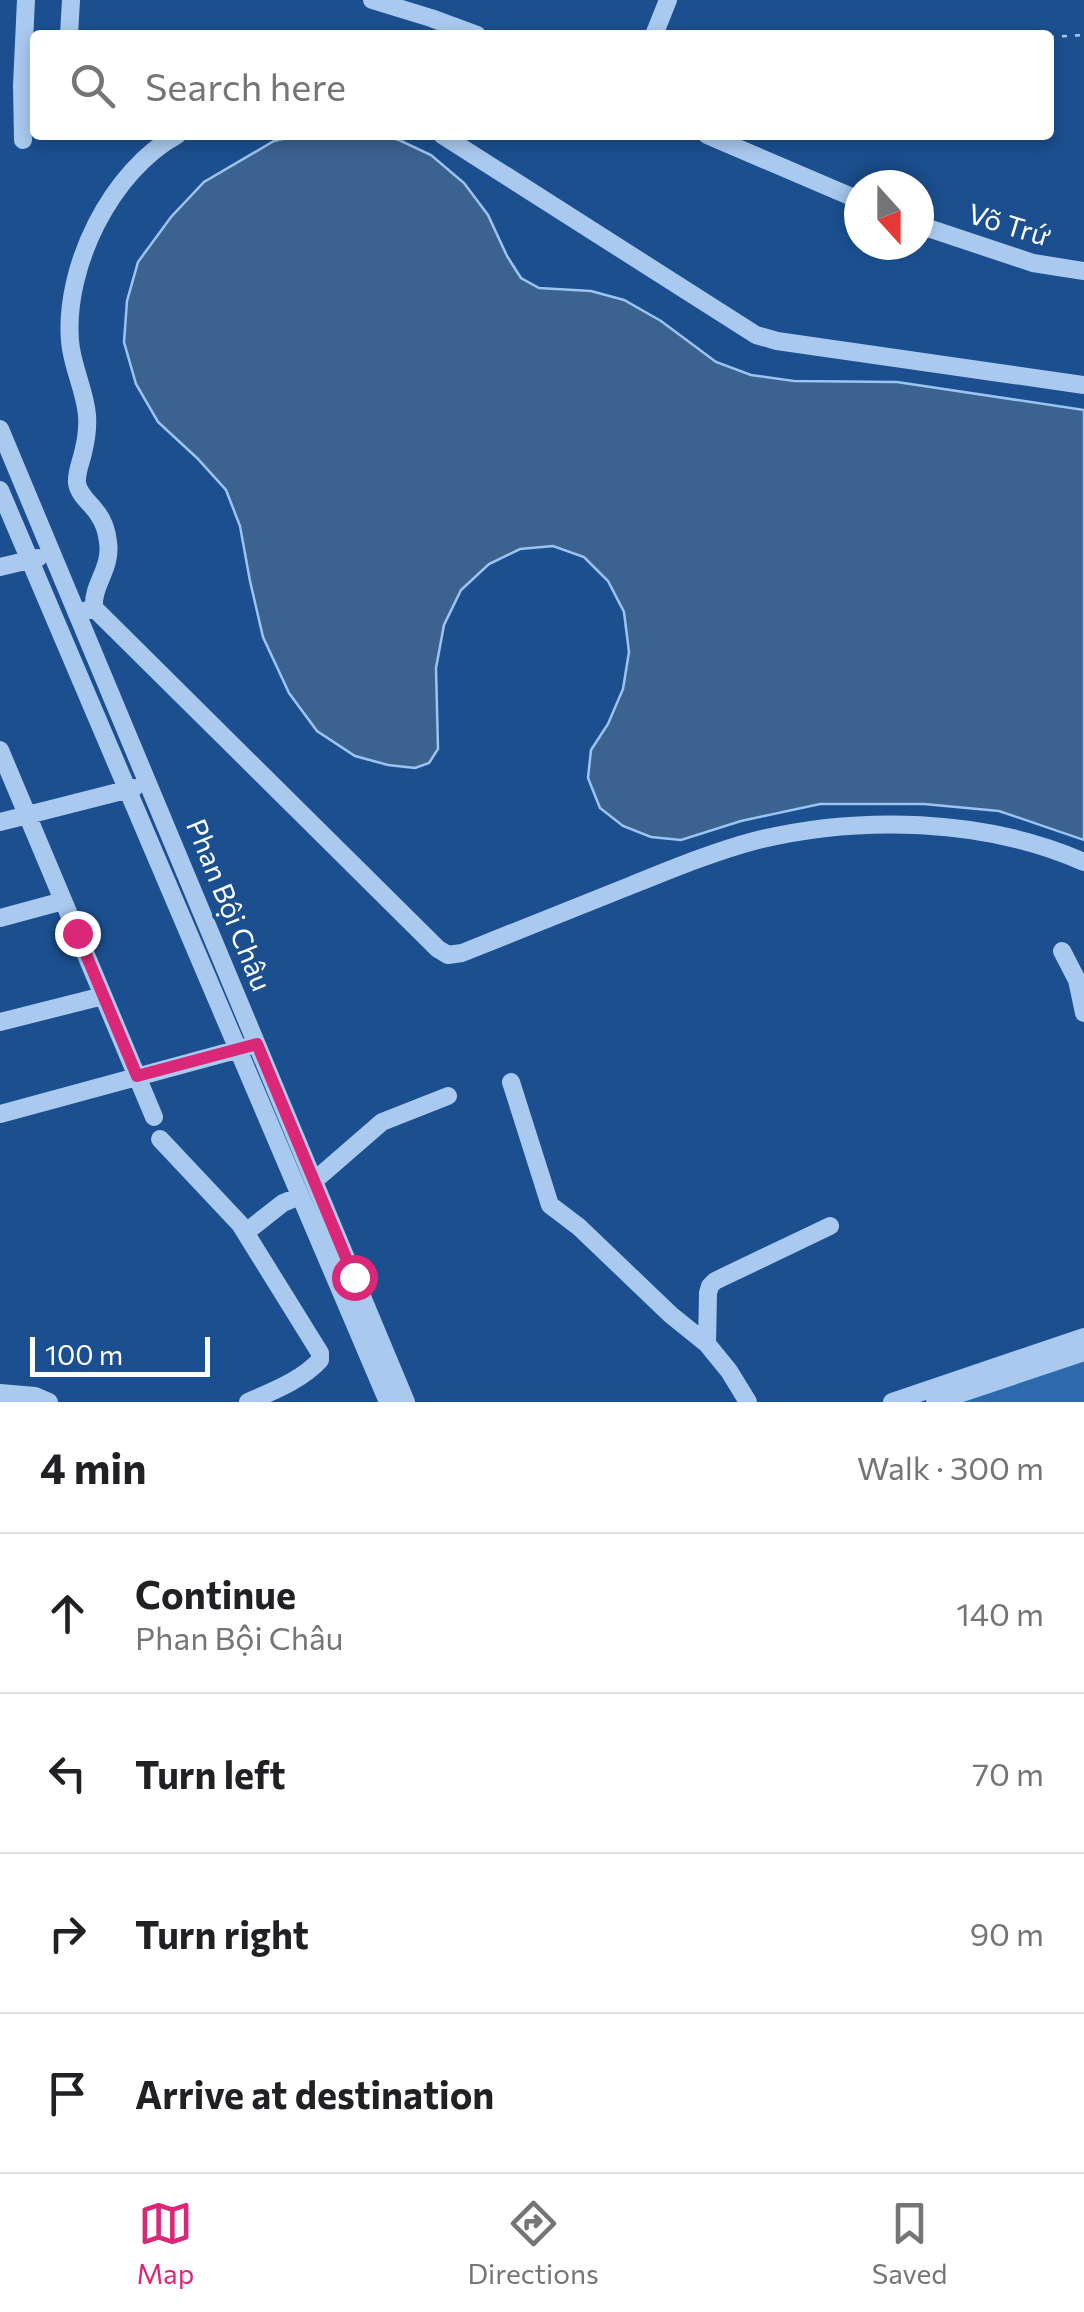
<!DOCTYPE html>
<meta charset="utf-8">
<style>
body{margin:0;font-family:Commissioner,sans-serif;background:#f6f6f6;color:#202124}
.compass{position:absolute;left:844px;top:170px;width:90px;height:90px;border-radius:50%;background:#fff;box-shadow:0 5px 15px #0003;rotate:159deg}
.scale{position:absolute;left:30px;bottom:25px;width:180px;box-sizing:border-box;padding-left:10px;border:5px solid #fff;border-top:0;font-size:28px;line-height:35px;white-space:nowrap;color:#fff;-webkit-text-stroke:8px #1b4f8f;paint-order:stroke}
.stop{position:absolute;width:30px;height:30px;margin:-22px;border:8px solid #db2777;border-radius:50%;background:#fff}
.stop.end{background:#db2777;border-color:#fff;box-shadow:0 2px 10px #0008}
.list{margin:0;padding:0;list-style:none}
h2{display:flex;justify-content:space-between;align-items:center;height:130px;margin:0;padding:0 40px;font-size:42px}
h2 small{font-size:32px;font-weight:400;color:#757577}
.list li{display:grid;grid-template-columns:65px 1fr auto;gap:30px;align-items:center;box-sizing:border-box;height:160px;padding:0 40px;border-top:2px solid #e0e0e0}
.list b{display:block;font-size:38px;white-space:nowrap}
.list p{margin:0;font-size:32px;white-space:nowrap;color:#757577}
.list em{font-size:32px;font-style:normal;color:#757577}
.icon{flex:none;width:55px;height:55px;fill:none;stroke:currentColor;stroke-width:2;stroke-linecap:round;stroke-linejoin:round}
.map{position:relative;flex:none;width:1084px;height:1402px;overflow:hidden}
.search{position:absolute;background:#fff;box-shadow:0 5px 15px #0003;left:30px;right:30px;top:30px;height:110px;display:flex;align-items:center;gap:25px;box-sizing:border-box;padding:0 35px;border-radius:10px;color:#757577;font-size:38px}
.sheet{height:770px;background:#fff}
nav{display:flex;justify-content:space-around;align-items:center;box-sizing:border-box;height:140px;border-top:2px solid #e0e0e0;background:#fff;font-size:28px;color:#757577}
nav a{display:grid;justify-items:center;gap:5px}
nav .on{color:#db2777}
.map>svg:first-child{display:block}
.green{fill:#2e69ad}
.water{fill:#3c6290;stroke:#9cc4f0;stroke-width:2.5}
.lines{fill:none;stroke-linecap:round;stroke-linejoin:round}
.path{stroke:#a9c9ee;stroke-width:2.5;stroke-dasharray:5 8;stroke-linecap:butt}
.minor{stroke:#a9c9ee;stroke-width:18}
.route{stroke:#db2777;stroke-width:12}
.labels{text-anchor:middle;stroke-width:8;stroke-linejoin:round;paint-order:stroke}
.street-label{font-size:28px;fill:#fff;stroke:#1b4f8f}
</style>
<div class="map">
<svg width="1084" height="1402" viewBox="0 0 1084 1402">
<rect width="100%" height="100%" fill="#1b4f8f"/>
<path class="green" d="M 1084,1357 L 1084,1402 L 949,1402 Z"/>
<path class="water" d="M 299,135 L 381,135 L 399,140 L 431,155 L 464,183 L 488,215 L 507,256 L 521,278 L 539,288 L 591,291 L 624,300 L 661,321 L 716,362 L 751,375 L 794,381 L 897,382 L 1084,410 L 1084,840 L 999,811 L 924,804 L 820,804 L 741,821 L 681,840 L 651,837 L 623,826 L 600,808 L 588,778 L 591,750 L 608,724 L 623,689 L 629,652 L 624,612 L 608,581 L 584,557 L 553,546 L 520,549 L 489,564 L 461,590 L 444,625 L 436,668 L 438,749 L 429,763 L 415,768 L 388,765 L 355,756 L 317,731 L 289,693 L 263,637 L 250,581 L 240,526 L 226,490 L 197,458 L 158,422 L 136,384 L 124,342 L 127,301 L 138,262 L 171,217 L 204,182 L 274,141 Z"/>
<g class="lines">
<path class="path" d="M 1049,37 L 1084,35"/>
<path class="minor" d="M 372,0 L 431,18 L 477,35
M 69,35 L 71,0
M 654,35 L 668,0
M 442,135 L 756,335 L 777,341 L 1084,385
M 707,135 L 859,200
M 23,140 L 22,85 L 26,0
M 919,225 L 1033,263 L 1084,271
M 0,429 L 406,1402
M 0,490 L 388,1402
M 0,567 L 38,558
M 94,608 L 438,949 L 448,955 L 462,953 C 519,930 575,908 632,885 C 672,869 713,852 754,841 C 858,815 985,818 1084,862
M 84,611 L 94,608 C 92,584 112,569 108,542 C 107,533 104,522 98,514 C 91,503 79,496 77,483 C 76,473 81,462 83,453 C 86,441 88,428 87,415 C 85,390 72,367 70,341 C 64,267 111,171 177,135
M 0,750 L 154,1117
M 0,822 L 134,788
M 0,918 L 63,901
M 1062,951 L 1077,980 L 1084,1013
M 0,1022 L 103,996
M 511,1082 L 550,1205 L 579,1227 L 671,1315 L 707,1344 L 729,1371 L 748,1402
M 0,1114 L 247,1047
M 160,1139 L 240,1224 L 320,1353 L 320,1360 C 302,1380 273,1391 248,1402
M 314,1181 L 382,1122 L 448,1096
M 246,1232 L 283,1203 L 300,1196
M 707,1344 L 708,1293 L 710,1286 L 715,1281 L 830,1226
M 0,1393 L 35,1396 L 49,1402
M 892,1402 L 1084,1337
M 935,1402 L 1084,1352"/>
</g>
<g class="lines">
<path class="route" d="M 77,933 L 137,1076 L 257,1044 L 354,1277"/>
</g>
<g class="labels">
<g class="street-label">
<text transform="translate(1009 225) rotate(17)" y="10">Võ Trứ</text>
<text transform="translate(229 905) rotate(68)" y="10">Phan Bội Châu</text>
</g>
</g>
</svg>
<svg class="compass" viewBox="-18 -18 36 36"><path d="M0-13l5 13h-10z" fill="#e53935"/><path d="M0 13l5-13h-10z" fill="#757577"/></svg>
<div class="scale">100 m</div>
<div class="stop" style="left:354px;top:1277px"></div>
<div class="stop end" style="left:77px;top:933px"></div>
<div class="search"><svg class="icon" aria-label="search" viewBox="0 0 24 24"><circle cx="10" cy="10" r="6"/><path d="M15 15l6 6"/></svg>Search here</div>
</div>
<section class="sheet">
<h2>4 min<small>Walk · 300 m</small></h2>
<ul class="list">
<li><svg class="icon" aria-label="ahead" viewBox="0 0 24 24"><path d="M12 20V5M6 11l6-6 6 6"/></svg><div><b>Continue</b><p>Phan Bội Châu</p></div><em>140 m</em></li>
<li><svg class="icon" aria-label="left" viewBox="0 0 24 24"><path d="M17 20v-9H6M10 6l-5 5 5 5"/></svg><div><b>Turn left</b></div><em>70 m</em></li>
<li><svg class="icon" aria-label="right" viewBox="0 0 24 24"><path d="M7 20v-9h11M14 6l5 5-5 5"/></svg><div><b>Turn right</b></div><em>90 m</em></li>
<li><svg class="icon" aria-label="arrive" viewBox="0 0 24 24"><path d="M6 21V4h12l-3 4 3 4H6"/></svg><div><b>Arrive at destination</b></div></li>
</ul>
</section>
<nav>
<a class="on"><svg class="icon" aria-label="map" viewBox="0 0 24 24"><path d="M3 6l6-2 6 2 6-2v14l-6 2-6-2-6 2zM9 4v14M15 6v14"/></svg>Map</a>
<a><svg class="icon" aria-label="directions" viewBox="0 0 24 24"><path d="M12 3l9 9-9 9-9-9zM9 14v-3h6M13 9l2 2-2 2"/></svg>Directions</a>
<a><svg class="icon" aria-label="saved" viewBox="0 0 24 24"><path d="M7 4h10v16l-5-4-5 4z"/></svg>Saved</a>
</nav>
